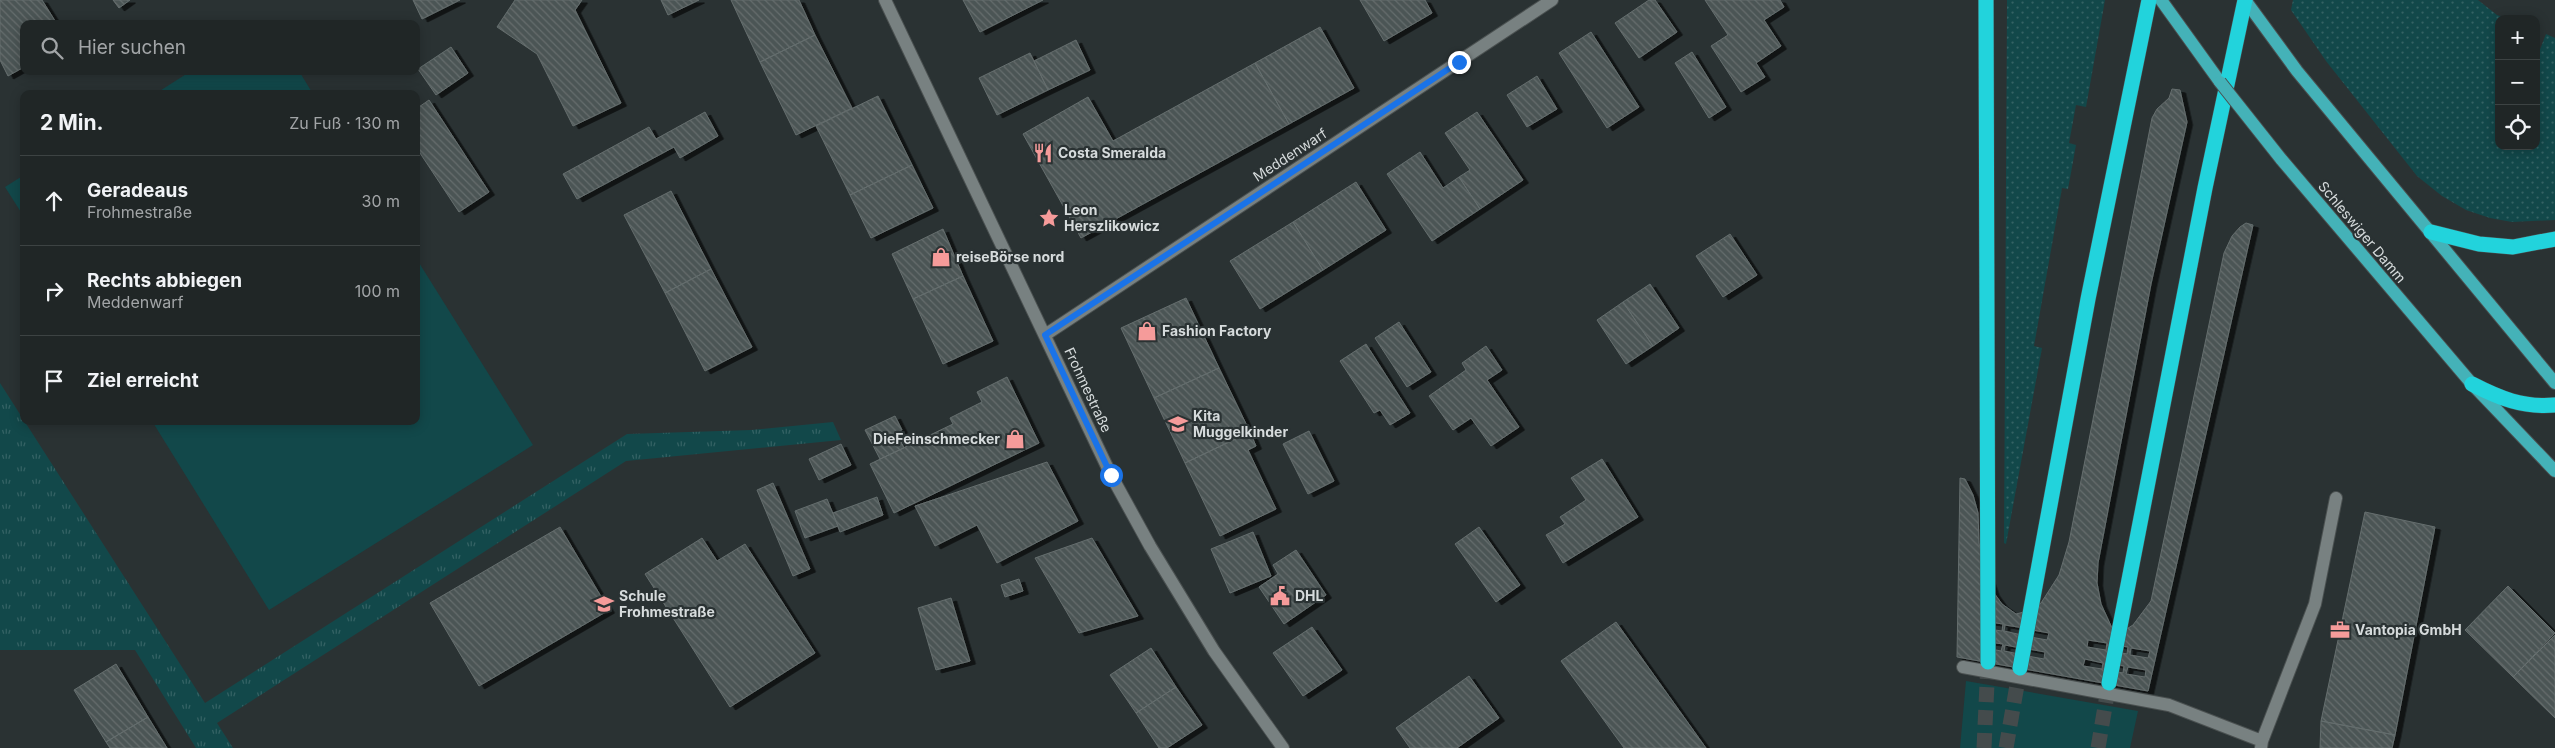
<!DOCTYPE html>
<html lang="de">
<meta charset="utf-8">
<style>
body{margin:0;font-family:Inter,sans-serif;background:#282e2e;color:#f1f3f6}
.controls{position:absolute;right:15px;top:15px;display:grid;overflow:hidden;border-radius:10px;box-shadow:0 2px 12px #0003}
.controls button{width:45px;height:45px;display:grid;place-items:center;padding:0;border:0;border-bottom:1px solid #3d4343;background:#202626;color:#f1f3f6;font:25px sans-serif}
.stop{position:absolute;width:15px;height:15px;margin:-11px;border:4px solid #1a73e8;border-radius:50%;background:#fff}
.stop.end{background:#1a73e8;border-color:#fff;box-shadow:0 1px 5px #0008}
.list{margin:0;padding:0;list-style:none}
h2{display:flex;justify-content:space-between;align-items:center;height:65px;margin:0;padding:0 20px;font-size:21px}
h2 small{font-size:16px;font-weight:400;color:#a2a5a7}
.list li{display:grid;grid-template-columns:32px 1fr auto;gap:15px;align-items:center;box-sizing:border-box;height:90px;padding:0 20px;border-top:1px solid #3d4343}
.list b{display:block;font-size:19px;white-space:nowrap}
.list p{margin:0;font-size:16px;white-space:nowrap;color:#a2a5a7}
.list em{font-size:16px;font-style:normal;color:#a2a5a7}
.icon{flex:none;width:28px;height:28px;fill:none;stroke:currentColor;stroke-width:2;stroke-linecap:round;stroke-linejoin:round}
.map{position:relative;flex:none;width:2555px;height:748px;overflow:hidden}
.search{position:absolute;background:#202626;box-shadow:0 2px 12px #0003;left:20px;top:20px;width:400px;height:55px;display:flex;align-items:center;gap:12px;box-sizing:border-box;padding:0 18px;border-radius:10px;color:#a2a5a7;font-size:19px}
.panel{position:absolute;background:#202626;box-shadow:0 2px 12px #0003;left:20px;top:90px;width:400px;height:335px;border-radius:10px}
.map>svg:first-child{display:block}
.grass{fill:url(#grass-dots)}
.park{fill:url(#park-tufts)}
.garden{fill:#12484a}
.building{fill:url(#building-back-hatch);stroke:#656e6e;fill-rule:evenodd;filter:url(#shadow)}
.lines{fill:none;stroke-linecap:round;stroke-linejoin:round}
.highway-tunnel{stroke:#444b4c;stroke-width:15;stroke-dasharray:15 8;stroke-linecap:butt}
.minor-casing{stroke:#4a5050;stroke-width:14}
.major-casing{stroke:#4a5050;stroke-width:14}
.highway-casing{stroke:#4a5050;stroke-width:16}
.minor{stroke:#788181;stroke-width:12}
.major{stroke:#44b2b8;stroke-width:12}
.highway{stroke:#22d3dc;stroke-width:15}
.major-bridge-casing{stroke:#4a5050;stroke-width:14;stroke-linecap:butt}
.major-bridge{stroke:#44b2b8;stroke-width:12}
.route{stroke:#1a73e8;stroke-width:6}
.labels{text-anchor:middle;stroke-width:4.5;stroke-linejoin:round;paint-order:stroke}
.poi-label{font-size:14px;font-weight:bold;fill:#d6dbdc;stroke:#2a3233;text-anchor:start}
.street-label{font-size:14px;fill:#d6dbdc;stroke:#2a3233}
</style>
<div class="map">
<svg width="2555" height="748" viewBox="0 0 2555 748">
<defs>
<pattern id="grass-dots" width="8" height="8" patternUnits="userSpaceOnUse" patternTransform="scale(1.25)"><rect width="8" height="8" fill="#12484a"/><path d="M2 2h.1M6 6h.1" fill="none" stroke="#346264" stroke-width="1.8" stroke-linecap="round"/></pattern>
<pattern id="park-tufts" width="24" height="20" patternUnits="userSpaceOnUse" patternTransform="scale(1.25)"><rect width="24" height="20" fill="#12484a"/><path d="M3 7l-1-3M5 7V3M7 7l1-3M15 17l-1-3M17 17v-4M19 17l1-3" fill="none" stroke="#346264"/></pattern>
<pattern id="building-back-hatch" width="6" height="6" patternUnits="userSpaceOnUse" patternTransform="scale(1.25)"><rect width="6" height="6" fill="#4c5555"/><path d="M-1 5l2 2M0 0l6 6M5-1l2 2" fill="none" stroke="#656d6d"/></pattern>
<filter id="shadow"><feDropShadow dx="5.5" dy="3" stdDeviation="0" flood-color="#0009"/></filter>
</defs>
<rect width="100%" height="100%" fill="#2a3233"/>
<path class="grass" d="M 2007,0 L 2105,0 L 2086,107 L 2076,105 L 2069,143 L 2076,145 L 2068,189 L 2062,188 L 2034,346 L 2042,348 L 2006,544 L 2004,543 Z
M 2293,0 L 2478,0 L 2497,15 L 2508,19 L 2499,19 L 2499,146 L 2536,146 L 2536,51 L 2539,52 L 2546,34 L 2555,38 L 2555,220 L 2512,222 L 2490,218 L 2466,210 L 2442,196 L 2417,176 L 2326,61 L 2291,10 Z"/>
<path class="park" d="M 0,383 L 205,703 L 627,434 L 751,430 L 833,422 L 841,440 L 626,461 L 217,723 L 233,748 L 196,748 L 135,650 L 0,650 Z"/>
<path class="garden" d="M 191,71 L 299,71 L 313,94 L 155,94 Z
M 24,175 L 24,217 L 5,187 Z
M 416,258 L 533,445 L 269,610 L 152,421 L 416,421 Z
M 1966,681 L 2138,711 L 2130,748 L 1960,748 Z"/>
<path class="building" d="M 0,0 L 42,0 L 57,24 L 24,24 L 24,67 L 8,76 L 0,60 Z
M 113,0 L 130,0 L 119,8 Z
M 413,0 L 460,0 L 422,19 Z
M 515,0 L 582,0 L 575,10 L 621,103 L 573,126 L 537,54 L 497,27 Z
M 661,0 L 699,0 L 668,15 Z
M 731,0 L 799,0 L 815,35 L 760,62 Z
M 963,0 L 1043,0 L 980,32 Z
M 1360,0 L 1425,0 L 1432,13 L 1384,41 Z
M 1649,0 L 1655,0 L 1677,32 L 1639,58 L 1615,23 Z
M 1705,0 L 1780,0 L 1784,7 L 1764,20 L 1781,46 L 1756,63 L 1765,77 L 1741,92 L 1711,46 L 1728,35 Z
M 1320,27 L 1354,88 L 1289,124 L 1255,63 Z
M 1591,32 L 1639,107 L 1607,128 L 1559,53 Z
M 815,35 L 852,108 L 796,135 L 760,62 Z
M 1076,40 L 1090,70 L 1048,90 L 1034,61 Z
M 451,47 L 468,73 L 436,95 L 418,69 Z
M 1692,52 L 1726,107 L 1709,118 L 1675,63 Z
M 1030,53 L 1048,90 L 997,115 L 979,78 Z
M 1255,63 L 1289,124 L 1081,238 L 1023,134 L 1088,97 L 1113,141 Z
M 1537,76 L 1557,109 L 1527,127 L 1507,95 Z
M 2172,89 L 2180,90 L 2187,122 L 2151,284 L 2098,563 L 2097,583 L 2101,604 L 2112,628 L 2125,630 L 2133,625 L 2151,601 L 2224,253 L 2232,236 L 2240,227 L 2246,223 L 2253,225 L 2148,691 L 1957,657 L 1960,478 L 1965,479 L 1973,495 L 1978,513 L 1979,543 L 1983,562 L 1994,593 L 2002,604 L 2016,614 L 2032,610 L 2041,603 L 2059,575 L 2069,542 L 2152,118 L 2157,109 L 2169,98 ZM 1983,621 L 2003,624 L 2002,631 L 1981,628 ZM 2005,625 L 2024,628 L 2022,635 L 2004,631 ZM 2027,629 L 2049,633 L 2047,640 L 2025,636 ZM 2088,640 L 2107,643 L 2106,650 L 2087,647 ZM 1982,641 L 2003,644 L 2001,651 L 1981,647 ZM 2109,644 L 2128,647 L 2127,654 L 2108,650 ZM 2005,645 L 2021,648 L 2019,654 L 2004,651 ZM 2023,648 L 2045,652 L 2044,659 L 2022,655 ZM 2131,648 L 2150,651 L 2148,658 L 2130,655 ZM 2085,659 L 2103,663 L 2102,669 L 2083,666 ZM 2106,663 L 2124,666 L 2123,673 L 2104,669 ZM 2128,667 L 2146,670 L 2145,677 L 2126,674 Z
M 878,96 L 912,165 L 850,195 L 816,126 Z
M 429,100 L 489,192 L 459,212 L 416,147 L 416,109 Z
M 705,112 L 718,136 L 680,158 L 674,147 L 577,199 L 563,174 L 649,127 L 656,139 Z
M 1477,112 L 1523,180 L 1480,209 L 1459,177 L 1470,170 L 1445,133 Z
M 1420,152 L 1443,188 L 1459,177 L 1480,209 L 1432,241 L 1387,174 Z
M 912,165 L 933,208 L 871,238 L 850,195 Z
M 1356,182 L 1386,230 L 1323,270 L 1293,222 Z
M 671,191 L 711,269 L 665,293 L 624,215 Z
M 1293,222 L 1323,270 L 1260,309 L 1230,261 Z
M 943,229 L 963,276 L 913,299 L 892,254 Z
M 1730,234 L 1757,275 L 1723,297 L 1696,256 Z
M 711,269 L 752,347 L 705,371 L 665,293 Z
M 963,276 L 993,341 L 943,364 L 913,299 Z
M 1650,284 L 1679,328 L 1653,346 L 1623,302 Z
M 1186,298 L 1219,368 L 1154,398 L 1121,328 Z
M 1623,302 L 1653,346 L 1626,364 L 1597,320 Z
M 1399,322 L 1431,372 L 1407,387 L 1375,338 Z
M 1366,344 L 1410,413 L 1390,425 L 1380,410 L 1374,413 L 1340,361 Z
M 1486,346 L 1502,370 L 1487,380 L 1519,427 L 1491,446 L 1471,418 L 1453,430 L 1429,396 L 1466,370 L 1462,363 Z
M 1219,368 L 1250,432 L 1185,463 L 1154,398 Z
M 1007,377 L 1039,443 L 894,513 L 870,464 L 953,424 L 950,418 L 982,402 L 977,392 Z
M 895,416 L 902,430 L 897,432 L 904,448 L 880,459 L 865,430 Z
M 1309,431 L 1334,481 L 1308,494 L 1283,444 Z
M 1250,432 L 1256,446 L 1248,450 L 1276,509 L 1220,536 L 1185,463 Z
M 841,444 L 851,465 L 819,480 L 809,459 Z
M 1602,459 L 1638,517 L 1563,563 L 1546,535 L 1565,524 L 1560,517 L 1586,500 L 1571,478 Z
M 1047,462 L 1078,521 L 997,563 L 977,525 L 935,546 L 915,506 Z
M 773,483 L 810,569 L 793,576 L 757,490 Z
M 877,497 L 883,515 L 840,532 L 833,513 Z
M 827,499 L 838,526 L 805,538 L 795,511 Z
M 2365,512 L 2435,527 L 2395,735 L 2321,721 Z
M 560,527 L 609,610 L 479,686 L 430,603 Z
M 1479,527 L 1520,585 L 1496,602 L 1455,544 Z
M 1253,532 L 1271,576 L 1230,593 L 1211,549 Z
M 702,538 L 717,561 L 745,544 L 815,653 L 730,707 L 645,574 Z
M 1092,538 L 1138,616 L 1079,633 L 1035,558 Z
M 1296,550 L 1326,595 L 1284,624 L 1259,587 L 1278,574 L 1273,565 Z
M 1019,579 L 1023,591 L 1005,597 L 1001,585 Z
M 2508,586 L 2555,633 L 2513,677 L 2465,630 Z
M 951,598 L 970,661 L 936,670 L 918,608 Z
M 1616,622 L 1706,748 L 1624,748 L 1561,661 Z
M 1312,627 L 1342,670 L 1303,696 L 1273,653 Z
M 2555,635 L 2555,718 L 2513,677 Z
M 1151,648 L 1176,687 L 1136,713 L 1110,675 Z
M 116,664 L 148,717 L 106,742 L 74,690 Z
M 1469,676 L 1499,718 L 1457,748 L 1410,748 L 1396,728 Z
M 1176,687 L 1202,725 L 1167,748 L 1159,748 L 1136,713 Z
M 148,717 L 167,748 L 110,748 L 106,742 Z
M 2321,721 L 2395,735 L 2392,748 L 2320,748 Z"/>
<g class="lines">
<path class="highway-tunnel" d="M 1984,748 L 1988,662
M 2006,748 L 2020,668
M 2098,748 L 2109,683"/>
<defs>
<path id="minor" d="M 885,0 L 1111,475 L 1150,546 L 1214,651 L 1283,748
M 1045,335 L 1552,0
M 1963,667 L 2169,705 L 2262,741
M 2261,748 L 2262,741 L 2315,604 L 2336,498"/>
<path id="major" d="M 2161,0 L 2220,82
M 2245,0 L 2297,71 L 2555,383
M 2281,159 L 2472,384 L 2555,471"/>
<path id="highway" d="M 1986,0 L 1988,662
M 2431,232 L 2479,244 L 2513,247 L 2555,239
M 2472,384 C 2499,398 2523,408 2555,405
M 2020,668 L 2088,299 L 2149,0
M 2109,683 L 2205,188 L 2245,0"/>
</defs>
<use href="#minor" class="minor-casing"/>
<use href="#major" class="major-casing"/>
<use href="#highway" class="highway-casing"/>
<use href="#minor" class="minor"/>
<use href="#major" class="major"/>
<use href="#highway" class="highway"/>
<defs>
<path id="major-bridge" d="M 2220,82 L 2281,159"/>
</defs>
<use href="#major-bridge" class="major-bridge-casing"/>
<use href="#major-bridge" class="major-bridge"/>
</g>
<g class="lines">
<path class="route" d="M 1111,475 L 1045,335 L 1459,62"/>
</g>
<defs>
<symbol id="restaurant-bare" viewBox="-9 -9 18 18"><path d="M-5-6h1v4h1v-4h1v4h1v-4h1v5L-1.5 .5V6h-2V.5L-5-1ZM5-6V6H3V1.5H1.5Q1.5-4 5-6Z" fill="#f59b9a" stroke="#2a3233" stroke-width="2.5" paint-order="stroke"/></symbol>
<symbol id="sight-bare" viewBox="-9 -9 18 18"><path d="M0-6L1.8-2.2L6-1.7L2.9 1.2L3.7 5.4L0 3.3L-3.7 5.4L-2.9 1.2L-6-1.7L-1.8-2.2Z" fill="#f59b9a" stroke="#2a3233" stroke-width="2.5" paint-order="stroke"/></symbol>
<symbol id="shop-bare" viewBox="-9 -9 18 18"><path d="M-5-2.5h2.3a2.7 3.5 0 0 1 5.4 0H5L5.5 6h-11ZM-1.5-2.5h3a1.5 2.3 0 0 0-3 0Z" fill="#f59b9a" stroke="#2a3233" stroke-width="2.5" paint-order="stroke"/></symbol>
<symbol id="school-bare" viewBox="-9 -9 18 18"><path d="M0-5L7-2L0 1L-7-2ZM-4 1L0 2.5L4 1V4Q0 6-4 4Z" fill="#f59b9a" stroke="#2a3233" stroke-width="2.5" paint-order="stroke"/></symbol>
<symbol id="civic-bare" viewBox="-9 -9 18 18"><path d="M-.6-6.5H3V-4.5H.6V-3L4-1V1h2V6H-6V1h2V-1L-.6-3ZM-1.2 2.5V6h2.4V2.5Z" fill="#f59b9a" stroke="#2a3233" stroke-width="2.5" paint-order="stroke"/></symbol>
<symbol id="office-bare" viewBox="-9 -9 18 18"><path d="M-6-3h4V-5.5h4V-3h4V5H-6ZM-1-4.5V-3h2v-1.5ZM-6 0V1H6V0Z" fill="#f59b9a" stroke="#2a3233" stroke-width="2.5" paint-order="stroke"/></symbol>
</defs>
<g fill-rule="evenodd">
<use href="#restaurant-bare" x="1029" y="139" width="28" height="28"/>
<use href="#sight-bare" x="1035" y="204" width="28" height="28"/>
<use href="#shop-bare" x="927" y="243" width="28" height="28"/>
<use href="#shop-bare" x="1133" y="317" width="28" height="28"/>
<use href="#school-bare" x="1164" y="410" width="28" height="28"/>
<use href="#shop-bare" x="1001" y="425" width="28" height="28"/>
<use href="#civic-bare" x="1266" y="582" width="28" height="28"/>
<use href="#school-bare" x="590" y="590" width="28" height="28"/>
<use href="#office-bare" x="2326" y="616" width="28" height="28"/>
</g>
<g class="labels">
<g class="poi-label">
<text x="1058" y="158">Costa Smeralda</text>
<text x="1064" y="215">Leon<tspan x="1064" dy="16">Herszlikowicz</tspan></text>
<text x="956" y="262">reiseBörse nord</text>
<text x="1162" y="336">Fashion Factory</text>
<text x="1193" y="421">Kita<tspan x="1193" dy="16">Muggelkinder</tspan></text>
<text x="1000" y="444" text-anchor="end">DieFeinschmecker</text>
<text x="619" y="601">Schule<tspan x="619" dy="16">Frohmestraße</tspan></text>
<text x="1295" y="601">DHL</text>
<text x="2355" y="635">Vantopia GmbH</text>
</g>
<g class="street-label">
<text transform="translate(1290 155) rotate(-33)" y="5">Meddenwarf</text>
<text transform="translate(2362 232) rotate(50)" y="5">Schleswiger Damm</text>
<text transform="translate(1088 390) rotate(65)" y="5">Frohmestraße</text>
</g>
</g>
</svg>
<div class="controls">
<button>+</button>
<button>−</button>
<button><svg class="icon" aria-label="locate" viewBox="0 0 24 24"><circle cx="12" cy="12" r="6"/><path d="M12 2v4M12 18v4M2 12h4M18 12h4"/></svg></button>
</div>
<div class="stop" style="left:1111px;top:475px"></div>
<div class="stop end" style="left:1459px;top:62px"></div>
<div class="search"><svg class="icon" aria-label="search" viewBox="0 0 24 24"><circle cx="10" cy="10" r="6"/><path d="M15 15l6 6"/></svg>Hier suchen</div>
<section class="panel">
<h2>2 Min.<small>Zu Fuß · 130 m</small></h2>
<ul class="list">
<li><svg class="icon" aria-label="ahead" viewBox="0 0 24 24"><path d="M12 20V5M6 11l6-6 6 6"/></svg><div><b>Geradeaus</b><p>Frohmestraße</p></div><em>30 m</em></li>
<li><svg class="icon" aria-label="right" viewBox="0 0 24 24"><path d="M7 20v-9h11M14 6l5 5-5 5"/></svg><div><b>Rechts abbiegen</b><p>Meddenwarf</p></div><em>100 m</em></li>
<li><svg class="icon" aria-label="arrive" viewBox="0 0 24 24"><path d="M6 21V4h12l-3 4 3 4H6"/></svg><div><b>Ziel erreicht</b></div></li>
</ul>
</section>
</div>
